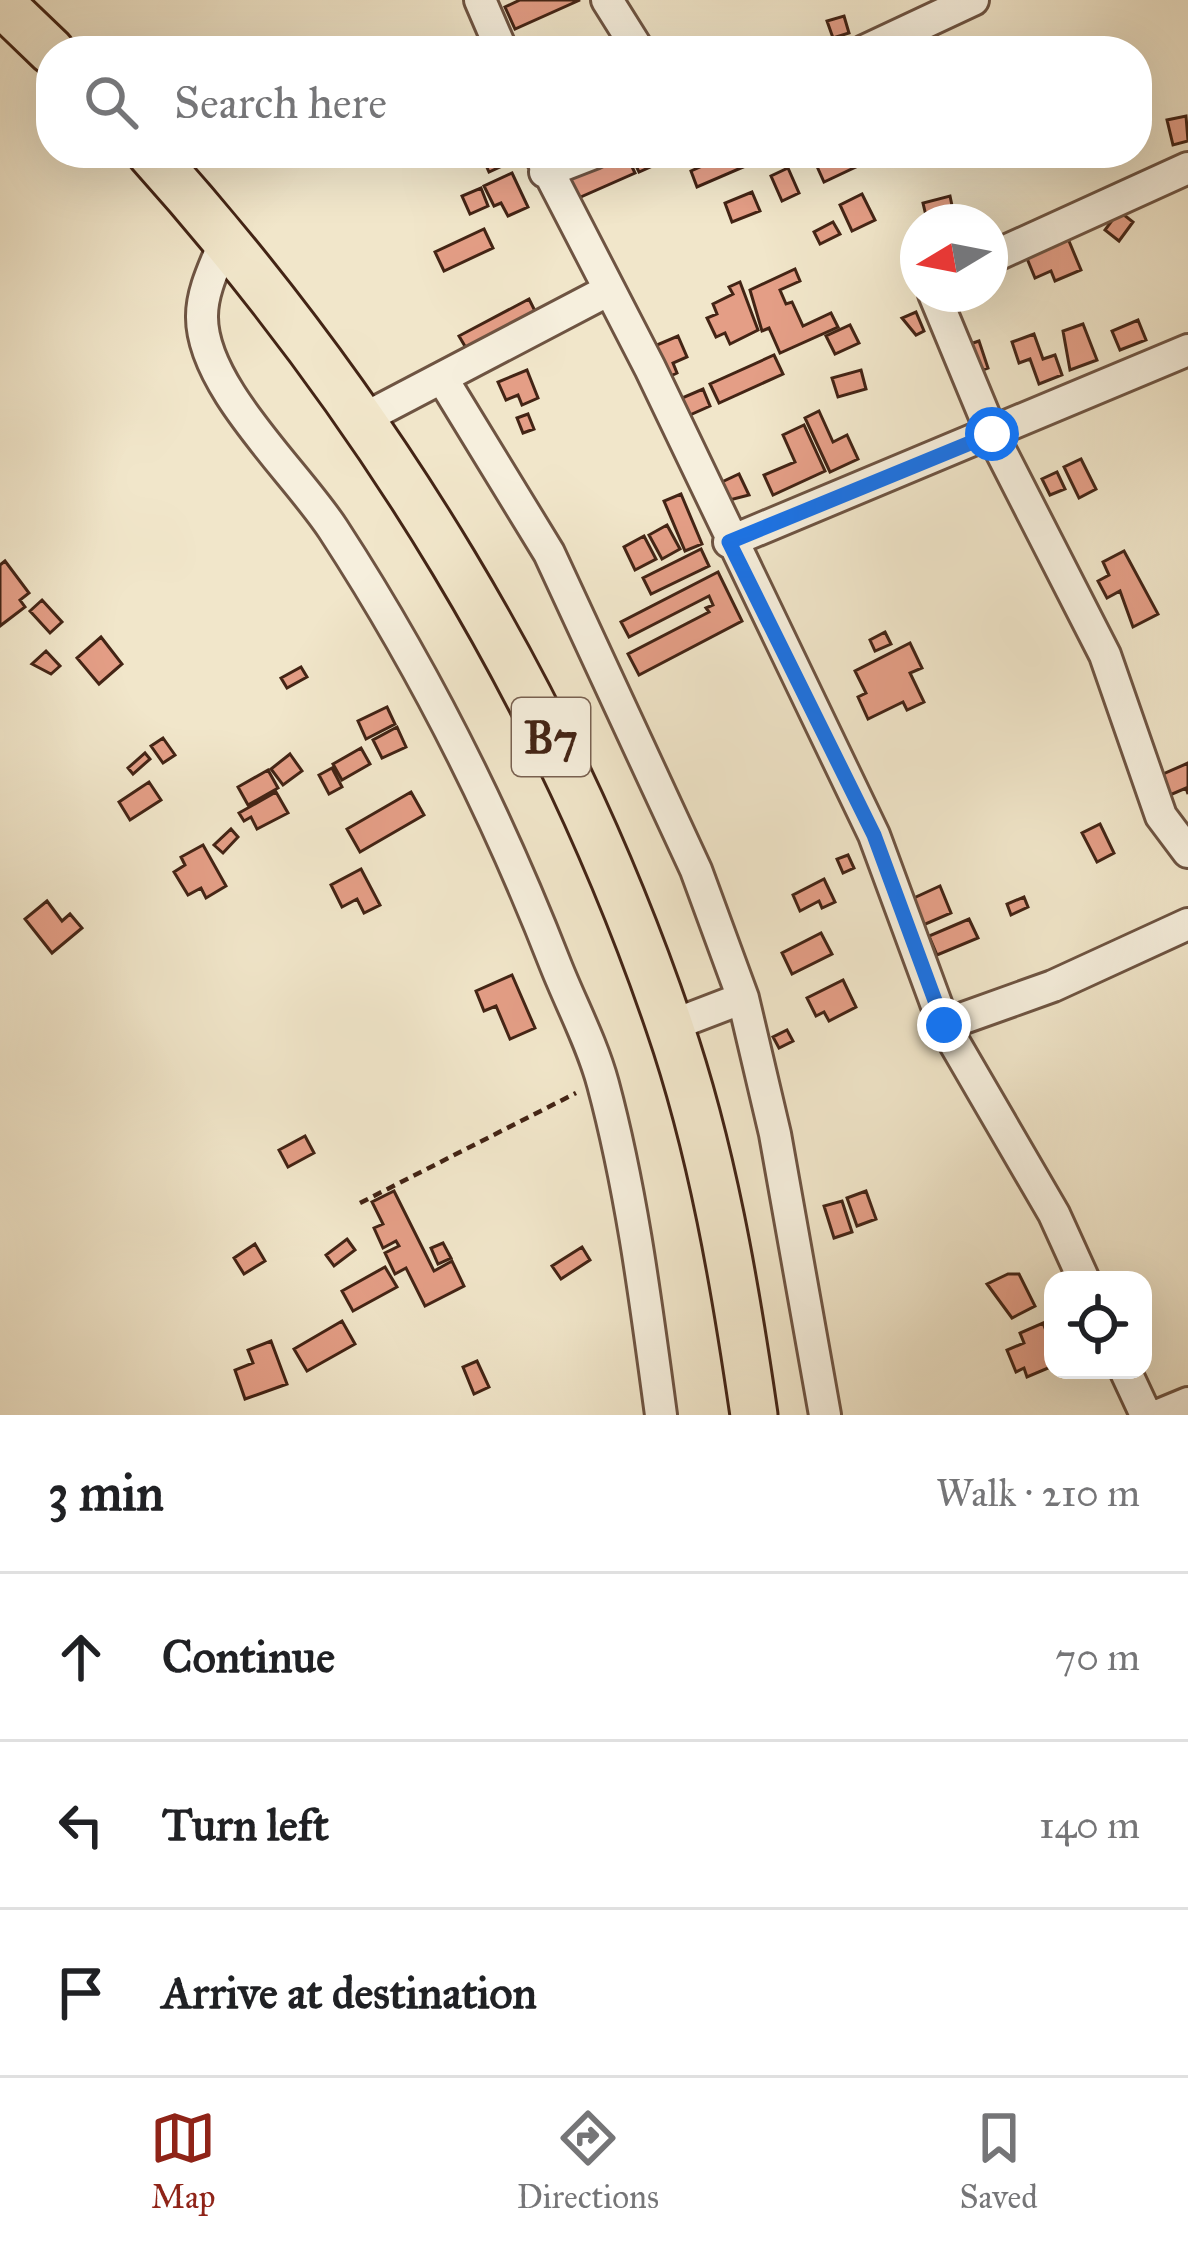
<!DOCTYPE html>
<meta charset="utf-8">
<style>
body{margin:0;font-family:"IM FELL Great Primer",serif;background:#f6f6f6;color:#202124}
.controls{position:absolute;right:36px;bottom:36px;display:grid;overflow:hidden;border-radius:24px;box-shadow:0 12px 48px #0002}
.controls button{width:108px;height:108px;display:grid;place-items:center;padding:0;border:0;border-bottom:3px solid #e0e0e0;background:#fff;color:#202124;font:60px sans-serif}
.compass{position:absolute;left:900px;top:204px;width:108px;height:108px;border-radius:50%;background:#fff;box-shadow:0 12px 48px #0002;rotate:260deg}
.stop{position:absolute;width:36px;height:36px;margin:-27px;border:9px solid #1a73e8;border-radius:50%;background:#fff}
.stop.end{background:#1a73e8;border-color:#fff;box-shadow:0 3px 12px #0008}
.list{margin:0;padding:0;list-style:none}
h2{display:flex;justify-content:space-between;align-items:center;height:156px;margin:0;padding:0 48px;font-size:51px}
h2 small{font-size:39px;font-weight:400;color:#757577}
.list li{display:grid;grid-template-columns:78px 1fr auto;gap:36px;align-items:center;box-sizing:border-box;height:168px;padding:0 48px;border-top:3px solid #e0e0e0}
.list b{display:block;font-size:45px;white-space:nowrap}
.list em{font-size:39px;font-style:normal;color:#757577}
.icon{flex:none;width:66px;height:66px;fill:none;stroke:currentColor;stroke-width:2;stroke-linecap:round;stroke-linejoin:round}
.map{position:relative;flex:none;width:1188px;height:1415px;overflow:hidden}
.search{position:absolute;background:#fff;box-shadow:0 12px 48px #0002;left:36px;right:36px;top:36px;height:132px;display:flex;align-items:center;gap:30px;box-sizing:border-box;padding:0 42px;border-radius:48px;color:#757577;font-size:45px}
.sheet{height:660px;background:#fff}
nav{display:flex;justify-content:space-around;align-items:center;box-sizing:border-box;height:168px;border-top:3px solid #e0e0e0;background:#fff;font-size:33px;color:#757577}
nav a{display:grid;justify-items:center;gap:6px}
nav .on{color:#8f2418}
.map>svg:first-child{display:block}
.building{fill:#e49e86;stroke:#432415;stroke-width:3}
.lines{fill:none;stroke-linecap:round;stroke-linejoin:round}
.minor-casing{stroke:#6e5442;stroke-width:36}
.highway-casing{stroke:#432415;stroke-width:51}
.path{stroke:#432415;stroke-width:4.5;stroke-dasharray:9 6;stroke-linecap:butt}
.minor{stroke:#f6efdd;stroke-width:30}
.highway{stroke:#f1e6ca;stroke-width:45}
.route{stroke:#1a73e8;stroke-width:15}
.labels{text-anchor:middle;stroke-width:10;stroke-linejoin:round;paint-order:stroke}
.shield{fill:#f6efdd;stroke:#796151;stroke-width:3}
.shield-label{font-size:45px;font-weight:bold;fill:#432415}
</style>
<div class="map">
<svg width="1188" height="1415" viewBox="0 0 1188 1415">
<rect width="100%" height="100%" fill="#f1e6ca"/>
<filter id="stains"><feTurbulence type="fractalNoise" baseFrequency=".00167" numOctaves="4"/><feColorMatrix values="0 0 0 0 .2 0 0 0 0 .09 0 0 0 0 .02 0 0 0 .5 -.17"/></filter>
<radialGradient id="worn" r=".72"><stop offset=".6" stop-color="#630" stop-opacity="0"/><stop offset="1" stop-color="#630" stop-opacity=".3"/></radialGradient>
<path class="building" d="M 520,0 L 580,0 L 515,29 L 505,7 Z
M 844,16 L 849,33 L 833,38 L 827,21 Z
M 1186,116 L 1188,141 L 1173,145 L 1167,120 Z
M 507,153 L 511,162 L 489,172 L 481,154 Z
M 630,153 L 665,153 L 668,159 L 639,172 Z
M 732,153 L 751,153 L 755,162 L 697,187 L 691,171 Z
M 811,153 L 855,153 L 860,165 L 824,182 Z
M 626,154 L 635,173 L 567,203 L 559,184 Z
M 788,168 L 799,193 L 782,201 L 771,176 Z
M 512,173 L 528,207 L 508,216 L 501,203 L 494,206 L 484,186 Z
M 481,188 L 488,206 L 470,214 L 462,196 Z
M 752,192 L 760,211 L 732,222 L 725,203 Z
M 862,194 L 875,220 L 852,231 L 840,205 Z
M 950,196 L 955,220 L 947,222 L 946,215 L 927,220 L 923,203 Z
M 1119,211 L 1133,222 L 1119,241 L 1105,230 Z
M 833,222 L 840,234 L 820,244 L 814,232 Z
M 484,229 L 493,248 L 444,271 L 435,252 Z
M 1064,229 L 1081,270 L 1055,281 L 1051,271 L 1035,278 L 1026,256 Z
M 795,269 L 800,281 L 780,290 L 786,304 L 792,302 L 803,326 L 831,313 L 838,327 L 780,353 L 769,328 L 762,331 L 750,290 Z
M 740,282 L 758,330 L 730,344 L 725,333 L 716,337 L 707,318 L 717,314 L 713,304 L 733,294 L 729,287 Z
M 529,299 L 538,317 L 469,353 L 459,336 Z
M 916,312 L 924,331 L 916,335 L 902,318 Z
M 1138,320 L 1146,340 L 1120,350 L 1112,331 Z
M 1083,324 L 1097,360 L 1070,370 L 1063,331 Z
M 850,325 L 859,343 L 835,354 L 826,336 Z
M 1034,334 L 1043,359 L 1055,355 L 1062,375 L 1039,384 L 1030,359 L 1019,363 L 1012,342 Z
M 678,336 L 687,357 L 673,363 L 677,373 L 666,378 L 652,347 Z
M 979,341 L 988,368 L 971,374 L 961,347 Z
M 774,355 L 783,374 L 719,403 L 710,384 Z
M 527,370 L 538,398 L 522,405 L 518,395 L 506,400 L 498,382 Z
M 861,370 L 866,389 L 838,397 L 832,378 Z
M 703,389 L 710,406 L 683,418 L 675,401 Z
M 819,411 L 833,442 L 847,435 L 858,459 L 830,472 L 805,418 Z
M 528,414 L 534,429 L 523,433 L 517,418 Z
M 804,425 L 825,471 L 773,495 L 764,475 L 795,462 L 783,435 Z
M 1081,459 L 1096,489 L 1079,498 L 1064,467 Z
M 1057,472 L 1065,489 L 1050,495 L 1042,479 Z
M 739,474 L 749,495 L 714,504 L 707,489 Z
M 681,494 L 702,544 L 685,551 L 664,501 Z
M 667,525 L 680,549 L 662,559 L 649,535 Z
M 644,536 L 656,559 L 635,570 L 624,547 Z
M 701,549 L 709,566 L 651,594 L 643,578 Z
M 1124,551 L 1158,614 L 1133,627 L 1120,591 L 1107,598 L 1098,581 L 1109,575 L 1103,562 Z
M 5,561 L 29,593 L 20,600 L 25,607 L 0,626 L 0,565 Z
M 718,572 L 742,621 L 639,675 L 628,654 L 709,612 L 706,608 L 713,605 L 709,596 L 629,637 L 621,622 Z
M 42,600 L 62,622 L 50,633 L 30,611 Z
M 885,632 L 891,644 L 875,651 L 870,640 Z
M 101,637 L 122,664 L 99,684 L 77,658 Z
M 910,643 L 922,668 L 910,673 L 924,702 L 907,710 L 903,702 L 868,719 L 858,697 L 866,693 L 855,671 Z
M 46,651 L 60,666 L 51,674 L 32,664 Z
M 301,667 L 307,677 L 287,688 L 281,678 Z
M 387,707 L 395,724 L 366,739 L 358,721 Z
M 397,727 L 406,747 L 382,758 L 373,740 Z
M 163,738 L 175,755 L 163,763 L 151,746 Z
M 361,748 L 370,764 L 342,780 L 333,764 Z
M 145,753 L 150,759 L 133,774 L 128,768 Z
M 290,754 L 302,771 L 283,785 L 271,769 Z
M 1188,763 L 1188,794 L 1186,788 L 1163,798 L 1154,778 Z
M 332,768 L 342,787 L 329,794 L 319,775 Z
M 268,770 L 278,788 L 248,805 L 238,787 Z
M 149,782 L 161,800 L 130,820 L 119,802 Z
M 276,792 L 288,813 L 257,829 L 251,817 L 244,821 L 239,813 Z
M 411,792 L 424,815 L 360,852 L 347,829 Z
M 1100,824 L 1114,853 L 1097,862 L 1082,833 Z
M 231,829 L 238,837 L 223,853 L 214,845 Z
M 203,845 L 226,886 L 206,898 L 201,888 L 188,895 L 174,872 L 185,865 L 181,857 Z
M 848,855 L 854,868 L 843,873 L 837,859 Z
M 361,869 L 380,905 L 364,913 L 357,899 L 342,907 L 331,885 Z
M 824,879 L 835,902 L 822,908 L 819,901 L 800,911 L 793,895 Z
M 940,886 L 951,913 L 914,929 L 903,903 Z
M 1024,897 L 1028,907 L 1011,915 L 1007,904 Z
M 47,901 L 62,921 L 70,914 L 82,928 L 52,953 L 25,919 Z
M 969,919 L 978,938 L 937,955 L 929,936 Z
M 821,933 L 832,954 L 792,974 L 782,953 Z
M 512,975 L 535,1028 L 510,1039 L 496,1006 L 484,1011 L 476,991 Z
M 843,980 L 856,1007 L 829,1021 L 824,1012 L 816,1016 L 807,998 Z
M 787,1030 L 793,1041 L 779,1048 L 773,1037 Z
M 305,1136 L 314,1153 L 288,1167 L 279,1150 Z
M 394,1191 L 434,1271 L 452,1261 L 464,1286 L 425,1306 L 406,1268 L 395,1274 L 385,1253 L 399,1246 L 396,1241 L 383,1248 L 374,1228 L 383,1224 L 372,1202 Z
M 866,1191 L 876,1219 L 857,1226 L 847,1198 Z
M 842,1201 L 852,1232 L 834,1238 L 824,1206 Z
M 347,1239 L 355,1250 L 334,1266 L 326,1255 Z
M 443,1243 L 451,1258 L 438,1264 L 431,1248 Z
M 255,1244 L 265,1261 L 244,1274 L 234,1258 Z
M 582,1247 L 590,1260 L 561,1279 L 552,1266 Z
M 385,1267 L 397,1287 L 353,1311 L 342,1291 Z
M 1008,1274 L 1019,1274 L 1035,1306 L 1012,1318 L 987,1284 Z
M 342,1321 L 355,1344 L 307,1371 L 294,1349 Z
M 1043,1323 L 1048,1336 L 1053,1334 L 1053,1366 L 1027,1377 L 1024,1368 L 1016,1372 L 1007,1350 L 1024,1343 L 1020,1333 Z
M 271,1341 L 287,1384 L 245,1399 L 235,1370 L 253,1363 L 248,1350 Z
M 477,1361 L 489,1387 L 474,1394 L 463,1367 Z"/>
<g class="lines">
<defs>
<path id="minor" d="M 480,0 L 502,51
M 607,0 L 639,51
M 864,51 L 973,0
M 539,153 L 650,368 L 874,835 L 944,1025 L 1054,1214 L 1084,1280
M 545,172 L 594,153
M 226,238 C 217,262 202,289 202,316 C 201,386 295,471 333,529 C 423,667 496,812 556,966 C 571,1004 592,1043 603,1084 C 632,1192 646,1304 661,1415
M 990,258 L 1188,168
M 934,294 L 992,434 L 1105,655 L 1161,816 L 1188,852
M 442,378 L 549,553 L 696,870 L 743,998 L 775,1134 L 825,1415
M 361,420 L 609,290
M 729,542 L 1188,350
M 944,1025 L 1053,986 L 1188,924
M 670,1026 L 743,998
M 1125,1370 L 1146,1415
M 1159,1415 L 1188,1403"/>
<path id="highway" d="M 0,2 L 51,51
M 150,153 C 377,406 559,701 669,1024 C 712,1149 735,1284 754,1415"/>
</defs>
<use href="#minor" class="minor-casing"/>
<use href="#highway" class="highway-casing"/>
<path class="path" d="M 360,1203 L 576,1093"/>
<use href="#minor" class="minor"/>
<use href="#highway" class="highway"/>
</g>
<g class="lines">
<path class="route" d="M 944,1025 L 874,835 L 729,542 L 992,434"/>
</g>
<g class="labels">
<rect class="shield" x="512" y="698" width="78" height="78" rx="9"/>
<g class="shield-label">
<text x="551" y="753">B7</text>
</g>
</g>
<rect width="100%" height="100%" filter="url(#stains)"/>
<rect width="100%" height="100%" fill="url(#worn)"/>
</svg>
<div class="controls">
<button><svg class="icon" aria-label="locate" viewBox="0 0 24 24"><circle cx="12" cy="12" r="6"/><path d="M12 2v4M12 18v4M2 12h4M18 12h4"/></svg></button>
</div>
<svg class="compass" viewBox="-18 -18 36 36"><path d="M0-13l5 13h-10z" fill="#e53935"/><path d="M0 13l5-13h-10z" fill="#757577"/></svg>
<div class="stop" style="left:992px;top:434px"></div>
<div class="stop end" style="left:944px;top:1025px"></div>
<div class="search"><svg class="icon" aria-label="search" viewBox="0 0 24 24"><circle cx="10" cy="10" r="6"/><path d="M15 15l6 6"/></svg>Search here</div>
</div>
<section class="sheet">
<h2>3 min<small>Walk · 210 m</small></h2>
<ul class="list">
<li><svg class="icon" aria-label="ahead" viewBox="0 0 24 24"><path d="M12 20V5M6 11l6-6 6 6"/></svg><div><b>Continue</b></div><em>70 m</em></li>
<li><svg class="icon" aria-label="left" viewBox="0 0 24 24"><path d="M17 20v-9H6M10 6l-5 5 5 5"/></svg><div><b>Turn left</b></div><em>140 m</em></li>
<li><svg class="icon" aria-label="arrive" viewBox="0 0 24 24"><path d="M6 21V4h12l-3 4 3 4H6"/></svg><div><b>Arrive at destination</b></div></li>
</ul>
</section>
<nav>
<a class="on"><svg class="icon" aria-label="map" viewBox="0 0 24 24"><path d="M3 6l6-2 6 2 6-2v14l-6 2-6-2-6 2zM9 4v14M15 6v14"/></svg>Map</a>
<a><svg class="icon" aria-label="directions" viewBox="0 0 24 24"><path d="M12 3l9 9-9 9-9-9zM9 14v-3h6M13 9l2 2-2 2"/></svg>Directions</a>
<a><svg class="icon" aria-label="saved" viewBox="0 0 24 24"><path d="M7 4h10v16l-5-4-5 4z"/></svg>Saved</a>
</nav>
